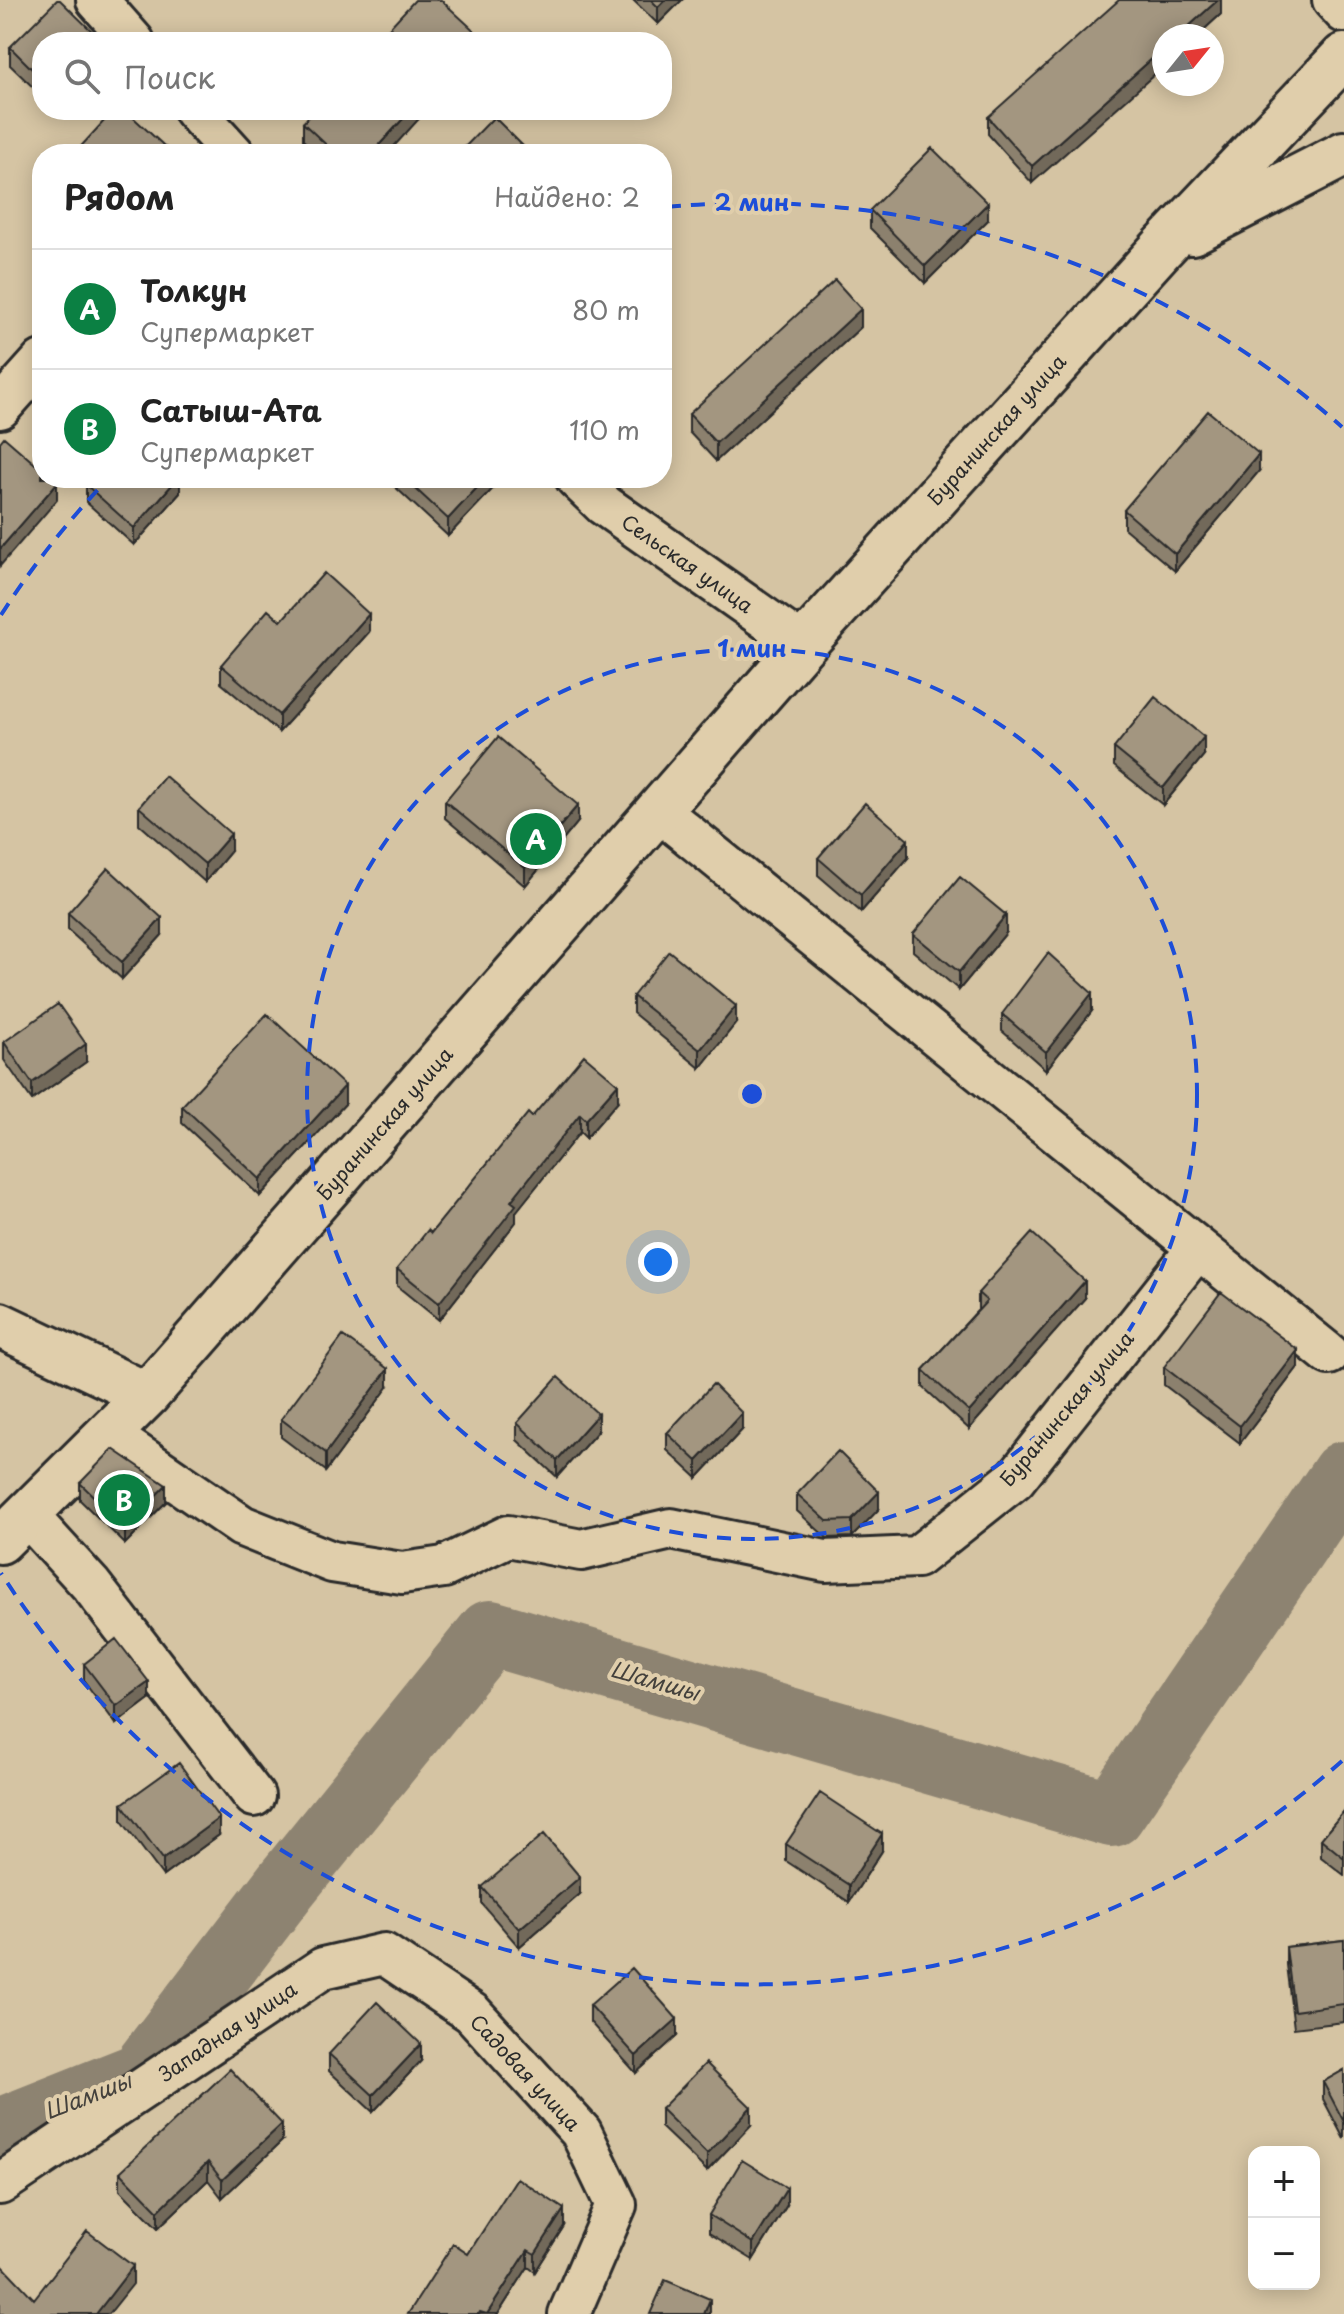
<!DOCTYPE html>
<html lang="ru">
<meta charset="utf-8">
<style>
body{margin:0;font-family:"Playpen Sans",sans-serif;background:#f6f6f6;color:#222}
.controls{position:absolute;right:24px;bottom:24px;display:grid;overflow:hidden;border-radius:16px;box-shadow:0 4px 20px #0003}
.controls button{width:72px;height:72px;display:grid;place-items:center;padding:0;border:0;border-bottom:2px solid #e0e0e0;background:#fff;color:#222;font:40px sans-serif}
.compass{position:absolute;left:1152px;top:24px;width:72px;height:72px;border-radius:50%;background:#fff;box-shadow:0 4px 20px #0003;rotate:60deg}
.you{position:absolute;left:658px;top:1262px;width:28px;height:28px;margin:-20px;border:6px solid #fff;border-radius:50%;background:#1a73e8;box-shadow:0 0 0 12px #1a73e833}
.badge{display:grid;place-items:center;width:52px;height:52px;border-radius:50%;background:#0b8043;color:#fff;font-size:26px;font-weight:700}
.pin{position:absolute;translate:-50% -50%;border:4px solid #fff;box-shadow:0 2px 8px #0006}
.list{margin:0;padding:0;list-style:none}
h2{display:flex;justify-content:space-between;align-items:center;height:104px;margin:0;padding:0 32px;font-size:34px}
h2 small{font-size:26px;font-weight:400;color:#767676}
.list li{display:grid;grid-template-columns:52px 1fr auto;gap:24px;align-items:center;box-sizing:border-box;height:120px;padding:0 32px;border-top:2px solid #e0e0e0}
.list b{display:block;font-size:30px;white-space:nowrap}
.list p{margin:0;font-size:26px;white-space:nowrap;color:#767676}
.list em{font-size:26px;font-style:normal;color:#767676}
.icon{flex:none;width:44px;height:44px;fill:none;stroke:currentColor;stroke-width:2;stroke-linecap:round;stroke-linejoin:round}
.map{position:relative;flex:none;width:1344px;height:2314px;overflow:hidden}
.search{position:absolute;background:#fff;box-shadow:0 4px 20px #0003;left:32px;top:32px;width:640px;height:88px;display:flex;align-items:center;gap:20px;box-sizing:border-box;padding:0 28px;border-radius:32px;color:#767676;font-size:30px}
.panel{position:absolute;background:#fff;box-shadow:0 4px 20px #0003;left:32px;top:144px;width:640px;height:344px;border-radius:32px}
.map>svg:first-child{display:block}
.lines{fill:none;stroke-linecap:round;stroke-linejoin:round}
.river{stroke:#8d8371;stroke-width:66}
.street-casing{stroke:#2b2b2b;stroke-width:46}
.secondary-casing{stroke:#2b2b2b;stroke-width:50}
.street{stroke:#e0ceab;stroke-width:40}
.secondary{stroke:#e0ceab;stroke-width:44}
.wall{fill:#8c816e;stroke:#2b2b2b;stroke-width:2}
.shaded-wall{fill:#72695a;stroke:#2b2b2b;stroke-width:2}
.building{fill:#a39680;stroke:#2b2b2b;stroke-width:2}
.ring{fill:none;stroke:#1d4ed8;stroke-width:4;stroke-dasharray:14 10}
.labels{text-anchor:middle;stroke-width:8;stroke-linejoin:round;paint-order:stroke}
.street-label{font-size:20px;fill:#2b2b2b;stroke:#e0ceab}
.water-label{font-size:22px;font-style:italic;fill:#44413c;stroke:#e0ceab}
.centre{fill:#1d4ed8;stroke:#e0ceab;stroke-width:4}
.ring-label{font-size:24px;text-anchor:middle;font-weight:bold;fill:#1d4ed8;stroke:#e0ceab;stroke-width:8;stroke-linejoin:round;paint-order:stroke}
</style>
<div class="map">
<svg width="1344" height="2314" viewBox="0 0 1344 2314">
<rect width="100%" height="100%" fill="#d5c4a3"/>
<filter id="ink" filterUnits="userSpaceOnUse"><feTurbulence type="fractalNoise" baseFrequency=".0125" numOctaves="2"/><feDisplacementMap in="SourceGraphic" scale="16" xChannelSelector="R" yChannelSelector="G"/><feConvolveMatrix kernelMatrix="1 2 1 2 8 2 1 2 1" color-interpolation-filters="sRGB"/></filter>
<g filter="url(#ink)">
<g class="lines">
<path class="river" d="M 0,2131 L 141,2075 L 286,1885 L 490,1633 L 1112,1814 L 1344,1474"/>
<defs>
<path id="street" d="M 97,0 L 134,42
M 1333,0 L 1344,12
M 194,110 L 234,154
M 0,408 L 42,361
M 576,478 L 604,505 L 803,645
M 659,811 L 1329,1354
M 109,1435 L 242,1526 L 332,1562 L 402,1573 L 444,1567 L 508,1536 L 581,1550 L 671,1529 L 825,1561 L 917,1557 L 1015,1479 L 1197,1249
M 27,1515 L 91,1585 L 254,1796
M 0,2184 L 323,1968 L 384,1954 L 472,2013 L 581,2132 L 616,2205 L 569,2314"/>
<path id="secondary" d="M 1192,232 L 1344,154
M 0,1325 L 147,1395
M 0,1541 L 147,1395 L 803,645 L 1162,248 L 1344,56"/>
</defs>
<use href="#street" class="street-casing"/>
<use href="#secondary" class="secondary-casing"/>
<use href="#street" class="street"/>
<use href="#secondary" class="secondary"/>
</g>
<path class="wall" d="M 633,0 L 682,0 L 658,24 Z
M 1221,0 L 1221,14 L 1197,36 L 1164,36 L 1032,183 L 988,134 L 988,117 Z
M 42,42 L 42,96 L 10,65 L 10,47 Z
M 303,123 L 387,154 L 318,154 L 303,140 Z
M 870,210 L 988,220 L 925,283 L 870,228 Z
M 861,327 L 716,461 L 689,432 L 689,414 Z
M 1259,471 L 1175,571 L 1124,528 L 1124,510 Z
M 180,478 L 180,493 L 134,545 L 86,502 L 86,485 Z
M 393,478 L 499,478 L 499,482 L 448,536 L 393,485 Z
M 281,621 L 369,632 L 279,732 L 221,683 L 221,665 Z
M 1114,748 L 1204,755 L 1163,805 L 1114,766 Z
M 445,801 L 578,822 L 525,886 L 445,818 Z
M 139,807 L 231,851 L 205,882 L 139,824 Z
M 818,858 L 908,858 L 861,912 L 818,875 Z
M 68,913 L 162,935 L 122,979 L 68,930 Z
M 1006,933 L 959,990 L 913,951 L 913,934 Z
M 633,996 L 736,1023 L 700,1068 L 633,1013 Z
M 1092,1011 L 1046,1070 L 1002,1031 L 1002,1014 Z
M 4,1042 L 86,1062 L 32,1100 L 4,1060 Z
M 618,1101 L 586,1138 L 580,1132 L 516,1212 L 516,1222 L 439,1320 L 397,1286 L 397,1269 L 431,1233 L 532,1117 Z
M 345,1104 L 260,1196 L 182,1123 L 182,1106 Z
M 978,1293 L 1085,1298 L 969,1429 L 923,1387 L 923,1370 L 978,1310 Z
M 1164,1367 L 1298,1367 L 1240,1443 L 1164,1385 Z
M 388,1387 L 326,1471 L 281,1437 L 281,1419 Z
M 517,1423 L 598,1431 L 557,1477 L 517,1440 Z
M 742,1430 L 697,1478 L 667,1450 L 667,1433 Z
M 80,1483 L 166,1502 L 125,1544 L 80,1500 Z
M 797,1494 L 879,1509 L 852,1537 L 827,1538 L 797,1511 Z
M 84,1664 L 149,1699 L 116,1724 L 84,1681 Z
M 122,1804 L 219,1835 L 163,1876 L 122,1821 Z
M 1344,1811 L 1344,1875 L 1321,1857 L 1321,1839 Z
M 786,1844 L 882,1851 L 849,1902 L 786,1861 Z
M 482,1887 L 580,1894 L 519,1947 L 482,1904 Z
M 1344,1940 L 1344,2022 L 1294,2028 L 1286,1965 L 1286,1947 Z
M 590,2005 L 677,2036 L 636,2073 L 590,2022 Z
M 329,2054 L 421,2061 L 373,2112 L 329,2071 Z
M 1344,2070 L 1344,2139 L 1323,2099 L 1323,2082 Z
M 661,2109 L 751,2125 L 707,2171 L 661,2127 Z
M 282,2141 L 222,2198 L 208,2180 L 158,2228 L 120,2190 L 120,2172 Z
M 787,2205 L 753,2260 L 709,2233 L 709,2215 Z
M 564,2226 L 535,2272 L 528,2267 L 498,2314 L 408,2314 L 468,2254 Z"/>
<path class="shaded-wall" d="M 665,0 L 682,0 L 658,24 L 658,7 Z
M 1218,0 L 1221,0 L 1221,14 L 1197,36 L 1178,36 Z
M 1164,48 L 1164,66 L 1032,183 L 1032,166 Z
M 411,110 L 427,110 L 387,154 L 371,154 Z
M 988,203 L 988,220 L 925,283 L 925,266 Z
M 861,309 L 861,327 L 716,461 L 716,443 Z
M 1259,454 L 1259,471 L 1175,571 L 1175,554 Z
M 178,478 L 180,478 L 180,493 L 134,545 L 134,528 Z
M 486,478 L 499,478 L 499,482 L 448,536 L 448,519 Z
M 57,483 L 57,500 L 0,566 L 0,549 Z
M 369,614 L 369,632 L 279,732 L 279,715 Z
M 1204,737 L 1204,755 L 1163,805 L 1163,788 Z
M 578,805 L 578,822 L 525,886 L 525,868 Z
M 231,834 L 231,851 L 205,882 L 205,864 Z
M 908,840 L 908,858 L 861,912 L 861,895 Z
M 1006,915 L 1006,933 L 959,990 L 959,972 Z
M 162,918 L 162,935 L 122,979 L 122,962 Z
M 1092,993 L 1092,1011 L 1046,1070 L 1046,1052 Z
M 736,1006 L 736,1023 L 700,1068 L 700,1050 Z
M 86,1044 L 86,1062 L 32,1100 L 32,1083 Z
M 618,1084 L 618,1101 L 586,1138 L 586,1120 Z
M 345,1086 L 345,1104 L 260,1196 L 260,1179 Z
M 580,1114 L 580,1132 L 516,1212 L 516,1222 L 439,1320 L 439,1303 L 511,1201 Z
M 1085,1281 L 1085,1298 L 969,1429 L 969,1412 Z
M 1298,1350 L 1298,1367 L 1240,1443 L 1240,1426 Z
M 388,1369 L 388,1387 L 326,1471 L 326,1453 Z
M 742,1413 L 742,1430 L 697,1478 L 697,1461 Z
M 598,1414 L 598,1431 L 557,1477 L 557,1460 Z
M 166,1485 L 166,1502 L 125,1544 L 125,1527 Z
M 879,1492 L 879,1509 L 852,1537 L 852,1520 Z
M 149,1682 L 149,1699 L 116,1724 L 116,1706 Z
M 219,1818 L 219,1835 L 163,1876 L 163,1859 Z
M 882,1834 L 882,1851 L 849,1902 L 849,1885 Z
M 580,1877 L 580,1894 L 519,1947 L 519,1929 Z
M 677,2019 L 677,2036 L 636,2073 L 636,2056 Z
M 421,2044 L 421,2061 L 373,2112 L 373,2095 Z
M 751,2107 L 751,2125 L 707,2171 L 707,2154 Z
M 282,2124 L 282,2141 L 222,2198 L 222,2180 Z
M 208,2162 L 208,2180 L 158,2228 L 158,2211 Z
M 787,2188 L 787,2205 L 753,2260 L 753,2243 Z
M 564,2209 L 564,2226 L 535,2272 L 535,2254 Z
M 528,2250 L 528,2267 L 498,2314 L 487,2314 Z
M 133,2266 L 133,2284 L 109,2314 L 96,2314 Z
M 710,2299 L 710,2314 L 704,2314 Z"/>
<path class="building" d="M 57,0 L 60,0 L 103,42 L 42,42 L 42,79 L 10,47 Z
M 415,0 L 441,0 L 479,35 L 473,42 L 376,42 Z
M 651,0 L 665,0 L 658,7 Z
M 1119,0 L 1218,0 L 1178,36 L 1164,36 L 1164,48 L 1032,166 L 988,117 Z
M 114,110 L 125,110 L 173,154 L 74,154 Z
M 314,110 L 411,110 L 371,154 L 336,154 L 303,123 Z
M 494,117 L 531,154 L 458,154 Z
M 932,148 L 988,203 L 925,266 L 870,210 Z
M 835,280 L 861,309 L 716,443 L 689,414 Z
M 1208,411 L 1259,454 L 1175,554 L 1124,510 Z
M 4,437 L 42,470 L 42,478 L 51,478 L 57,483 L 0,549 L 0,442 Z
M 92,478 L 178,478 L 134,528 L 86,485 Z
M 404,478 L 486,478 L 448,519 Z
M 324,573 L 369,614 L 279,715 L 221,665 L 268,610 L 281,621 Z
M 1155,697 L 1204,737 L 1163,788 L 1114,748 Z
M 498,737 L 578,805 L 525,868 L 445,801 Z
M 165,776 L 231,834 L 205,864 L 139,807 Z
M 865,803 L 908,840 L 861,895 L 818,858 Z
M 108,868 L 162,918 L 122,962 L 68,913 Z
M 960,877 L 1006,915 L 959,972 L 913,934 Z
M 669,951 L 736,1006 L 700,1050 L 633,996 Z
M 1048,953 L 1092,993 L 1046,1052 L 1002,1014 Z
M 58,1004 L 86,1044 L 32,1083 L 4,1042 Z
M 267,1014 L 345,1086 L 260,1179 L 182,1106 Z
M 584,1055 L 618,1084 L 586,1120 L 580,1114 L 511,1201 L 516,1205 L 439,1303 L 397,1269 L 428,1230 L 431,1233 L 528,1113 L 532,1117 Z
M 1032,1233 L 1085,1281 L 969,1412 L 923,1370 L 987,1301 L 978,1293 Z
M 1221,1292 L 1298,1350 L 1240,1426 L 1164,1367 Z
M 343,1336 L 388,1369 L 326,1453 L 281,1419 Z
M 558,1377 L 598,1414 L 557,1460 L 517,1423 Z
M 713,1384 L 742,1413 L 697,1461 L 667,1433 Z
M 113,1449 L 166,1485 L 125,1527 L 80,1483 Z
M 838,1451 L 879,1492 L 852,1520 L 827,1521 L 797,1494 Z
M 116,1639 L 149,1682 L 116,1706 L 84,1664 Z
M 179,1763 L 219,1818 L 163,1859 L 122,1804 Z
M 820,1793 L 882,1834 L 849,1885 L 786,1844 Z
M 1344,1811 L 1344,1858 L 1321,1839 Z
M 544,1834 L 580,1877 L 519,1929 L 482,1887 Z
M 1344,1940 L 1344,2004 L 1294,2011 L 1286,1947 Z
M 632,1968 L 677,2019 L 636,2056 L 590,2005 Z
M 377,2002 L 421,2044 L 373,2095 L 329,2054 Z
M 706,2063 L 751,2107 L 707,2154 L 661,2109 Z
M 230,2069 L 282,2124 L 222,2180 L 208,2162 L 158,2211 L 120,2172 Z
M 1344,2070 L 1344,2122 L 1323,2082 Z
M 742,2160 L 787,2188 L 753,2243 L 709,2215 Z
M 517,2178 L 564,2209 L 535,2254 L 528,2250 L 487,2314 L 480,2312 L 479,2314 L 408,2314 L 453,2244 L 468,2254 Z
M 87,2231 L 133,2266 L 96,2314 L 0,2314 L 0,2263 L 34,2299 Z
M 665,2280 L 710,2299 L 704,2314 L 650,2314 Z"/>
</g>
<g class="ring">
<circle cx="752" cy="1094" r="445"/>
<path d="M1342 1761A891 891 0 0 1 1 1573M1 615A891 891 0 0 1 106 481M667 207A891 891 0 0 1 1342 427"/>
</g>
<g class="labels">
<g class="street-label">
<text transform="translate(997 430) rotate(-48)" y="7">Буранинская улица</text>
<text transform="translate(687 564) rotate(35)" y="7">Сельская улица</text>
<text transform="translate(385 1124) rotate(-49)" y="7">Буранинская улица</text>
<text transform="translate(1067 1409) rotate(-50)" y="7">Буранинская улица</text>
<text transform="translate(228 2032) rotate(-34)" y="7">Западная улица</text>
<text transform="translate(525 2073) rotate(47)" y="7">Садовая улица</text>
</g>
<g class="water-label">
<text transform="translate(655 1681) rotate(16)" y="8">Шамшы</text>
<text transform="translate(88 2096) rotate(-21)" y="8">Шамшы</text>
</g>
</g>
<circle cx="752" cy="1094" r="12" class="centre"/>
<g class="ring-label">
<text x="752" y="211">2 мин</text>
<text x="752" y="657">1 мин</text>
</g>
</svg>
<div class="controls">
<button>+</button>
<button>−</button>
</div>
<svg class="compass" viewBox="-18 -18 36 36"><path d="M0-13l5 13h-10z" fill="#e53935"/><path d="M0 13l5-13h-10z" fill="#767676"/></svg>
<div class="you"></div>
<div class="pin badge" style="left:536px;top:839px">A</div>
<div class="pin badge" style="left:124px;top:1500px">B</div>
<div class="search"><svg class="icon" aria-label="search" viewBox="0 0 24 24"><circle cx="10" cy="10" r="6"/><path d="M15 15l6 6"/></svg>Поиск</div>
<section class="panel">
<h2>Рядом<small>Найдено: 2</small></h2>
<ul class="list">
<li><span class="badge">A</span><div><b>Толкун</b><p>Супермаркет</p></div><em>80 m</em></li>
<li><span class="badge">B</span><div><b>Сатыш-Ата</b><p>Супермаркет</p></div><em>110 m</em></li>
</ul>
</section>
</div>
